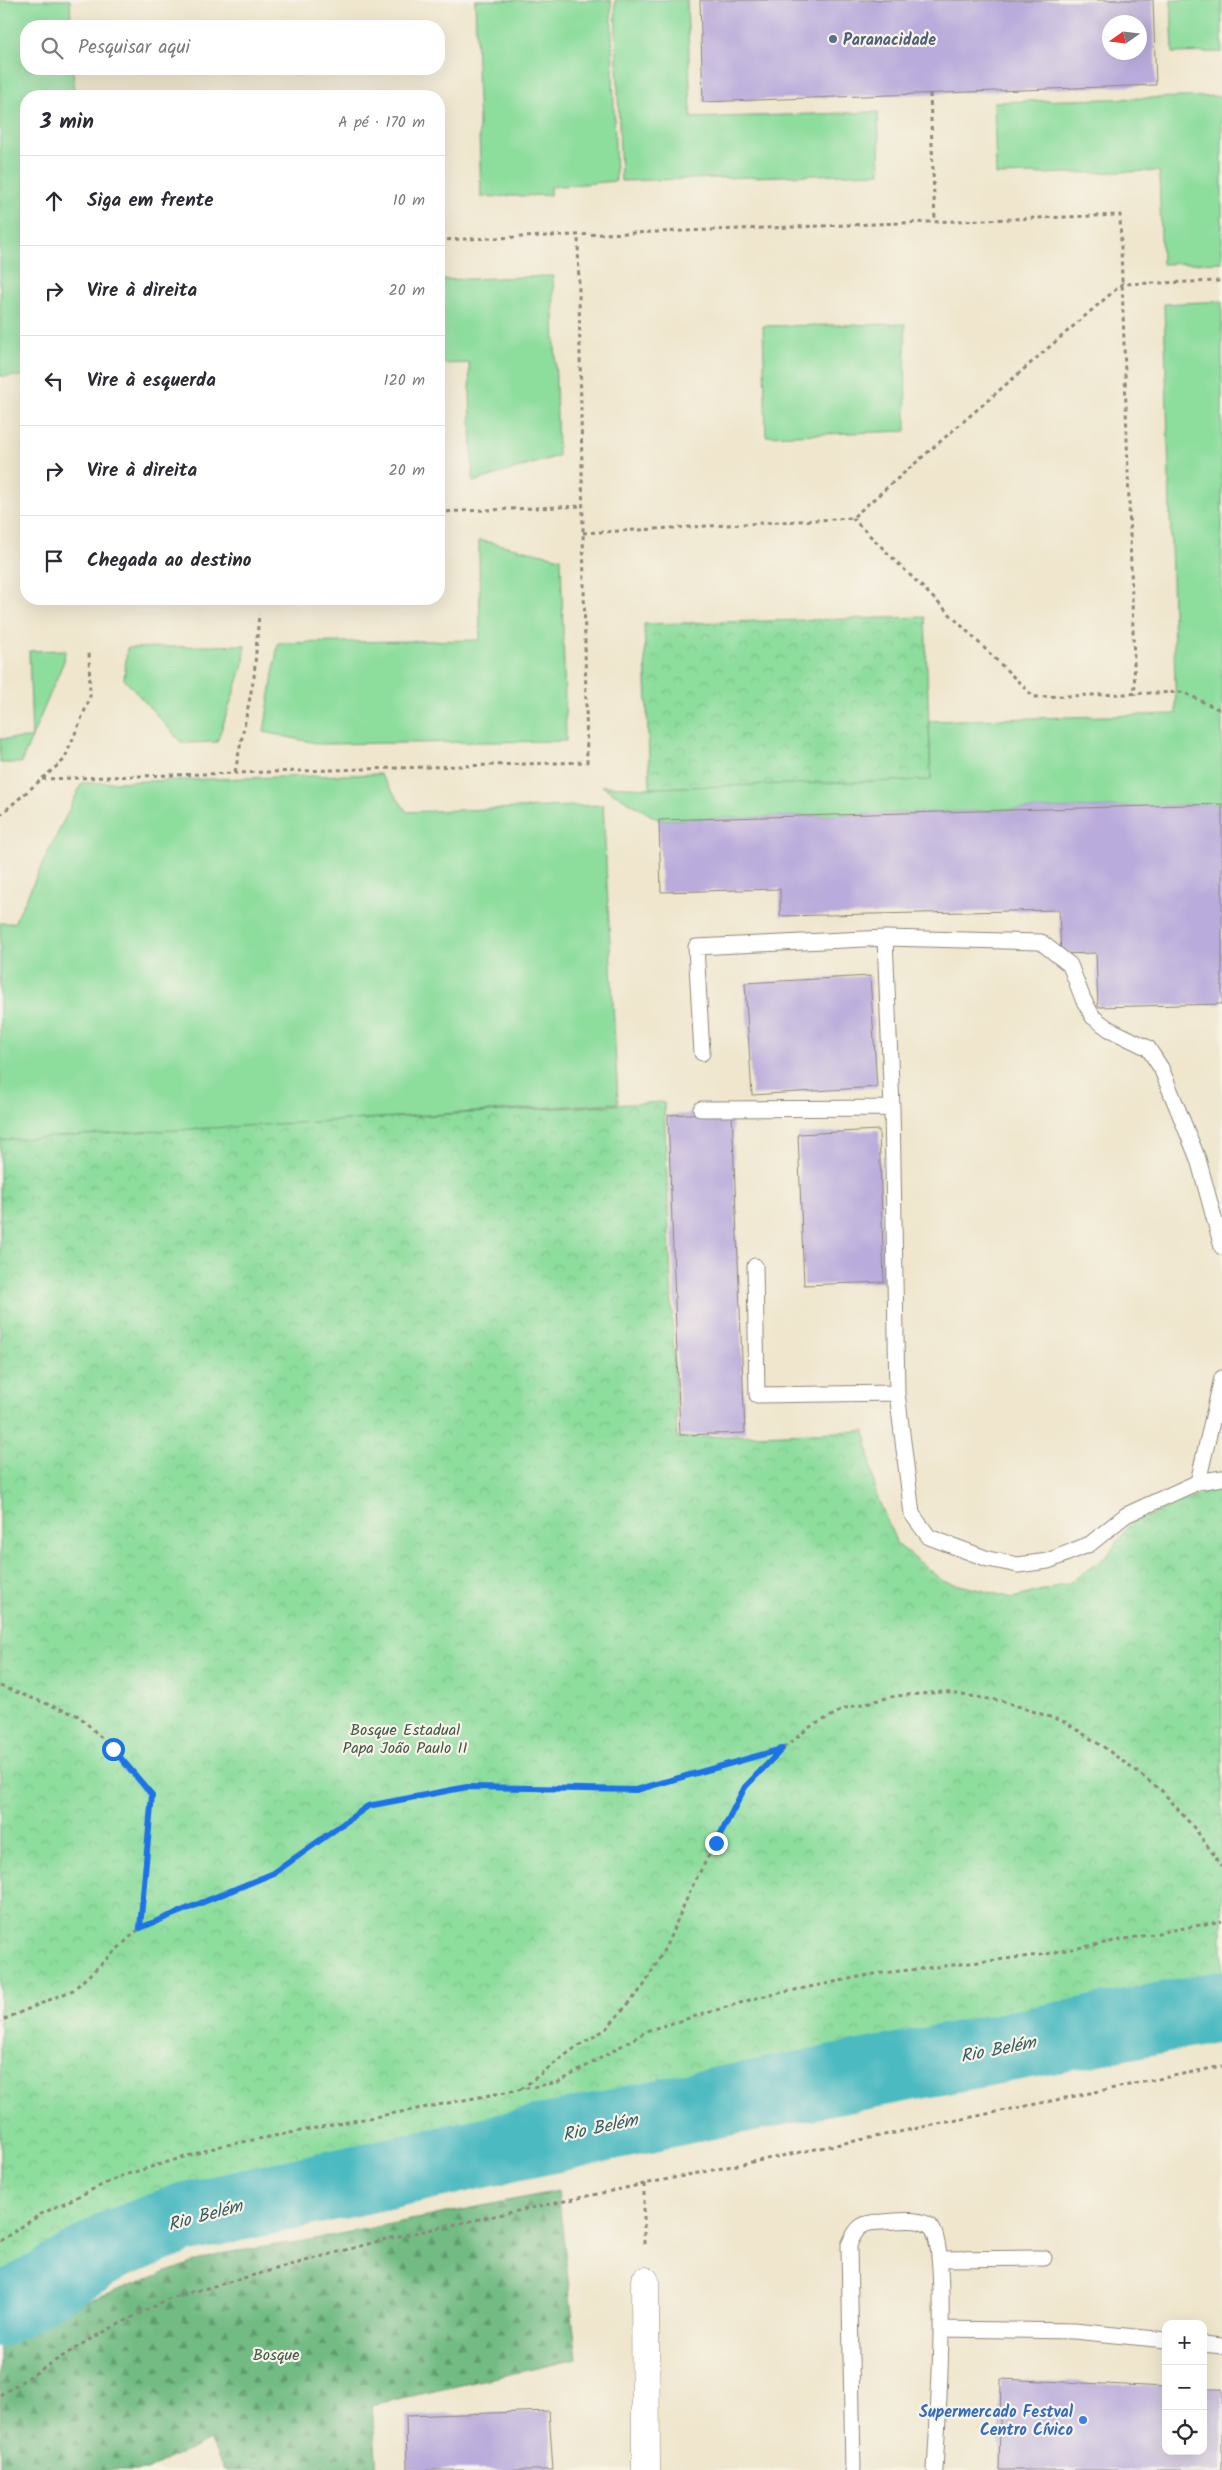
<!DOCTYPE html>
<html lang="pt">
<meta charset="utf-8">
<style>
body{margin:0;font-family:Kalam,sans-serif;background:#f2f2f3;color:#2b2b33}
.controls{position:absolute;right:15px;bottom:15px;display:grid;overflow:hidden;border-radius:10px;box-shadow:0 5px 20px #0002}
.controls button{width:45px;height:45px;display:grid;place-items:center;padding:0;border:0;border-bottom:1px solid #e1e1e2;background:#fff;color:#2b2b33;font:25px sans-serif}
.compass{position:absolute;left:1102px;top:15px;width:45px;height:45px;border-radius:50%;background:#fff;box-shadow:0 5px 20px #0002;rotate:256deg}
.stop{position:absolute;width:15px;height:15px;margin:-11px;border:4px solid #1a73e8;border-radius:50%;background:#fff}
.stop.end{background:#1a73e8;border-color:#fff;box-shadow:0 1px 5px #0008}
.list{margin:0;padding:0;list-style:none}
h2{display:flex;justify-content:space-between;align-items:center;height:65px;margin:0;padding:0 20px;font-size:21px}
h2 small{font-size:16px;font-weight:400;color:#7c7c81}
.list li{display:grid;grid-template-columns:32px 1fr auto;gap:15px;align-items:center;box-sizing:border-box;height:90px;padding:0 20px;border-top:1px solid #e1e1e2}
.list b{display:block;font-size:19px;white-space:nowrap}
.list em{font-size:16px;font-style:normal;color:#7c7c81}
.icon{flex:none;width:28px;height:28px;fill:none;stroke:currentColor;stroke-width:2;stroke-linecap:round;stroke-linejoin:round}
.map{position:relative;flex:none;width:1222px;height:2470px;overflow:hidden}
.search{position:absolute;background:#fff;box-shadow:0 5px 20px #0002;left:20px;top:20px;width:425px;height:55px;display:flex;align-items:center;gap:12px;box-sizing:border-box;padding:0 18px;border-radius:20px;color:#7c7c81;font-size:19px}
.panel{position:absolute;background:#fff;box-shadow:0 5px 20px #0002;left:20px;top:90px;width:425px;height:515px;border-radius:20px}
.map>svg:first-child{display:block}
.green{fill:#8ddd9d;stroke:#5c8464}
.forest{fill:url(#forest-firs);stroke:#4e7458}
.park{fill:url(#park-crowns);stroke:#5c8464}
.lines{fill:none;stroke-linecap:round;stroke-linejoin:round}
.river{stroke:#4bbac1;stroke-width:70}
.building{fill:#b9abdb;fill-rule:evenodd}
.service-casing{stroke:#8d887c;stroke-width:17}
.minor-casing{stroke:#8d887c;stroke-width:29}
.path{stroke:#8d887c;stroke-width:3;stroke-dasharray:4 4;stroke-linecap:butt}
.service{stroke:#fff;stroke-width:15}
.minor{stroke:#fff;stroke-width:28}
.route{stroke:#1a73e8;stroke-width:6}
.service-dot{fill:#5c6f8a;stroke:#f7f3e8;stroke-width:2}
.shop-dot{fill:#3f7fe0;stroke:#f7f3e8;stroke-width:2}
.labels{text-anchor:middle;stroke-width:4.5;stroke-linejoin:round;paint-order:stroke}
.service-label{font-size:16px;font-weight:bold;fill:#4e5e75;stroke:#f7f3e8;text-anchor:start}
.park-label{font-size:16px;fill:#445848;stroke:#f7f3e8}
.shop-label{font-size:16px;font-weight:bold;fill:#366cbe;stroke:#f7f3e8;text-anchor:end}
.water-label{font-size:18px;font-style:italic;fill:#365d60;stroke:#f7f3e8}
</style>
<div class="map">
<svg width="1222" height="2470" viewBox="0 0 1222 2470">
<defs>
<pattern id="forest-firs" width="22" height="20" patternUnits="userSpaceOnUse" patternTransform="scale(1.25)"><rect width="22" height="20" fill="#72bc84"/><path d="M5 1l3.5 6h-7zM16 11l3.5 6h-7z" fill="#5e996c"/></pattern>
<pattern id="park-crowns" width="20" height="18" patternUnits="userSpaceOnUse" patternTransform="scale(1.25)"><rect width="20" height="18" fill="#8ddd9d"/><path d="M2 6a3 3 0 1 1 6 0M12 15a3 3 0 1 1 6 0" fill="none" stroke="#7abe87"/></pattern>
</defs>
<rect width="100%" height="100%" fill="#f7f3e8"/>
<filter id="ink" filterUnits="userSpaceOnUse"><feTurbulence type="fractalNoise" baseFrequency=".02" numOctaves="2"/><feDisplacementMap in="SourceGraphic" scale="10" xChannelSelector="R" yChannelSelector="G"/><feConvolveMatrix kernelMatrix="1 2 1 2 8 2 1 2 1" color-interpolation-filters="sRGB"/></filter>
<filter id="wash" filterUnits="userSpaceOnUse"><feTurbulence type="fractalNoise" baseFrequency=".0096" numOctaves="4" result="noise"/><feDisplacementMap in="SourceGraphic" scale="20" xChannelSelector="R" yChannelSelector="G"/><feGaussianBlur stdDeviation="1.12" result="paint"/><feColorMatrix in="noise" values="0 0 0 0 0 0 0 0 0 0 0 0 0 0 0 0 0 1.4 0 .05"/><feComposite in="paint" operator="in"/></filter>
<g filter="url(#wash)">
<rect width="100%" height="100%" fill="#efe6cd"/>
<path class="green" d="M 0,0 L 70,0 L 71,26 L 26,26 L 26,69 L 73,69 L 74,96 L 26,96 L 26,376 L 0,376 Z
M 475,0 L 611,0 L 616,181 L 550,187 L 550,195 L 481,197 Z
M 615,0 L 687,0 L 691,118 L 878,112 L 880,173 L 621,181 Z
M 1171,0 L 1222,0 L 1222,52 L 1173,53 Z
M 1222,96 L 1222,262 L 1162,264 L 1159,171 L 996,175 L 994,102 Z
M 553,276 L 558,456 L 473,482 L 469,363 L 439,364 L 439,280 Z
M 1222,301 L 1222,804 L 659,820 L 602,786 L 650,788 L 931,779 L 929,721 L 1176,714 L 1164,304 Z
M 905,324 L 906,431 L 766,436 L 763,326 Z
M 479,540 L 561,558 L 566,741 L 320,744 L 264,732 L 278,643 L 480,640 Z
M 245,645 L 244,663 L 217,742 L 182,743 L 124,679 L 127,648 Z
M 65,650 L 64,661 L 21,763 L 0,763 L 0,739 L 32,738 L 29,651 Z
M 380,774 L 407,812 L 603,805 L 618,1103 L 0,1142 L 0,923 L 14,923 L 82,783 Z"/>
<path class="forest" d="M 558,2191 L 577,2359 L 372,2405 L 377,2470 L 224,2470 L 210,2440 L 147,2470 L 0,2470 L 0,2341 L 38,2319 L 213,2255 L 309,2240 Z"/>
<path class="park" d="M 925,617 L 931,780 L 650,788 L 644,624 Z
M 664,1102 L 677,1438 L 865,1431 L 876,1494 L 897,1544 L 943,1581 L 1013,1598 L 1069,1583 L 1107,1556 L 1131,1523 L 1222,1486 L 1222,1989 L 197,2193 L 103,2232 L 0,2294 L 0,1140 Z"/>
<g class="lines">
<path class="river" d="M 0,2312 L 111,2246 L 183,2218 L 689,2108 L 1222,2006"/>
</g>
<g id="blocks">
<path class="building" d="M 700,0 L 1153,0 L 1156,85 L 703,102 ZM 1110,22 L 1140,22 L 1140,52 L 1110,52 Z
M 1222,804 L 1222,1004 L 1098,1007 L 1096,953 L 1061,954 L 1059,910 L 780,916 L 780,889 L 661,892 L 659,820 Z
M 870,976 L 877,1087 L 752,1095 L 745,983 Z
M 732,1112 L 745,1433 L 680,1435 L 668,1115 Z
M 879,1130 L 884,1282 L 804,1285 L 798,1134 Z
M 1001,2379 L 1166,2387 L 1166,2451 L 1203,2451 L 1203,2389 L 1222,2389 L 1222,2470 L 999,2470 Z
M 549,2411 L 553,2470 L 407,2470 L 406,2416 Z"/>
</g>
</g>
<g filter="url(#ink)">
<use href="#blocks" fill-opacity="0" stroke="#8d887c" stroke-width="1"/>
<g class="lines">
<defs>
<path id="service" d="M 702,1053 L 696,947 L 885,938 L 1041,942 L 1070,965 L 1083,999 L 1093,1017 L 1109,1029 L 1148,1048 L 1161,1068 L 1198,1159 L 1222,1247
M 892,1108 L 897,1393
M 701,1109 L 892,1108 L 885,938
M 755,1266 L 757,1395 L 897,1393 L 912,1514 L 929,1537 L 988,1559 L 1018,1565 L 1048,1561 L 1090,1544 L 1126,1515 L 1198,1482 L 1222,1478
M 1198,1482 L 1222,1378
M 939,2259 L 1044,2258
M 942,2329 L 1074,2331 L 1166,2340
M 1203,2344 L 1222,2346
M 853,2470 L 849,2245 C 857,2226 862,2222 883,2222 C 897,2221 920,2217 931,2227 C 950,2244 937,2435 935,2470"/>
<path id="minor" d="M 645,2281 L 646,2470"/>
</defs>
<use href="#service" class="service-casing"/>
<use href="#minor" class="minor-casing"/>
<path class="path" d="M 930,94 L 935,222
M 439,240 L 1120,215 L 1135,695
M 439,512 L 582,506
M 852,518 L 1034,697 L 1183,692 L 1222,711
M 583,533 L 852,518 L 1122,284 L 1222,281
M 235,772 L 254,677 L 259,614
M 42,779 L 587,762 L 578,235
M 0,815 L 64,760 L 90,698 L 89,650
M 0,1686 L 79,1716 L 113,1749 L 152,1795 L 140,1928 L 73,1990 L 0,2021
M 140,1928 L 274,1873 L 368,1806 L 467,1787 L 636,1790 L 780,1750
M 521,2089 L 572,2050 L 606,2029 L 643,1987 L 666,1946 L 692,1887 L 745,1787 L 782,1749 L 810,1727 L 846,1708 L 895,1696 L 943,1692 L 1002,1701 L 1065,1722 L 1105,1748 L 1162,1791 L 1196,1830 L 1222,1866
M 644,2184 L 644,2248
M 0,2241 L 41,2214 L 121,2176 L 221,2146 L 559,2082 L 649,2030 L 760,1997 L 874,1974 L 1040,1955 L 1222,1921
M 0,2395 L 92,2338 L 170,2298 L 386,2239 L 644,2184 L 1222,2066"/>
<use href="#service" class="service"/>
<use href="#minor" class="minor"/>
</g>
</g>
<g class="lines" filter="url(#ink)">
<path class="route" d="M 113,1749 L 152,1795 L 140,1928 L 274,1873 L 368,1806 L 467,1787 L 636,1790 L 782,1749 L 745,1787 L 716,1843"/>
</g>
<circle class="service-dot" cx="833" cy="39" r="5"/>
<circle class="shop-dot" cx="1083" cy="2420" r="5"/>
<g class="labels">
<g class="service-label">
<text x="843" y="45">Paranacidade</text>
</g>
<g class="park-label">
<text x="405" y="1735">Bosque Estadual<tspan x="405" dy="18">Papa João Paulo II</tspan></text>
<text x="276" y="2360">Bosque</text>
</g>
<g class="shop-label">
<text x="1073" y="2417">Supermercado Festval<tspan x="1073" dy="18">Centro Cívico</tspan></text>
</g>
<g class="water-label">
<text transform="translate(998 2049) rotate(-11)" y="6">Rio Belém</text>
<text transform="translate(600 2127) rotate(-12)" y="6">Rio Belém</text>
<text transform="translate(205 2215) rotate(-15)" y="6">Rio Belém</text>
</g>
</g>
</svg>
<div class="controls">
<button>+</button>
<button>−</button>
<button><svg class="icon" aria-label="locate" viewBox="0 0 24 24"><circle cx="12" cy="12" r="6"/><path d="M12 2v4M12 18v4M2 12h4M18 12h4"/></svg></button>
</div>
<svg class="compass" viewBox="-18 -18 36 36"><path d="M0-13l5 13h-10z" fill="#e53935"/><path d="M0 13l5-13h-10z" fill="#7c7c81"/></svg>
<div class="stop" style="left:113px;top:1749px"></div>
<div class="stop end" style="left:716px;top:1843px"></div>
<div class="search"><svg class="icon" aria-label="search" viewBox="0 0 24 24"><circle cx="10" cy="10" r="6"/><path d="M15 15l6 6"/></svg>Pesquisar aqui</div>
<section class="panel">
<h2>3 min<small>A pé · 170 m</small></h2>
<ul class="list">
<li><svg class="icon" aria-label="ahead" viewBox="0 0 24 24"><path d="M12 20V5M6 11l6-6 6 6"/></svg><div><b>Siga em frente</b></div><em>10 m</em></li>
<li><svg class="icon" aria-label="right" viewBox="0 0 24 24"><path d="M7 20v-9h11M14 6l5 5-5 5"/></svg><div><b>Vire à direita</b></div><em>20 m</em></li>
<li><svg class="icon" aria-label="left" viewBox="0 0 24 24"><path d="M17 20v-9H6M10 6l-5 5 5 5"/></svg><div><b>Vire à esquerda</b></div><em>120 m</em></li>
<li><svg class="icon" aria-label="right" viewBox="0 0 24 24"><path d="M7 20v-9h11M14 6l5 5-5 5"/></svg><div><b>Vire à direita</b></div><em>20 m</em></li>
<li><svg class="icon" aria-label="arrive" viewBox="0 0 24 24"><path d="M6 21V4h12l-3 4 3 4H6"/></svg><div><b>Chegada ao destino</b></div></li>
</ul>
</section>
</div>
